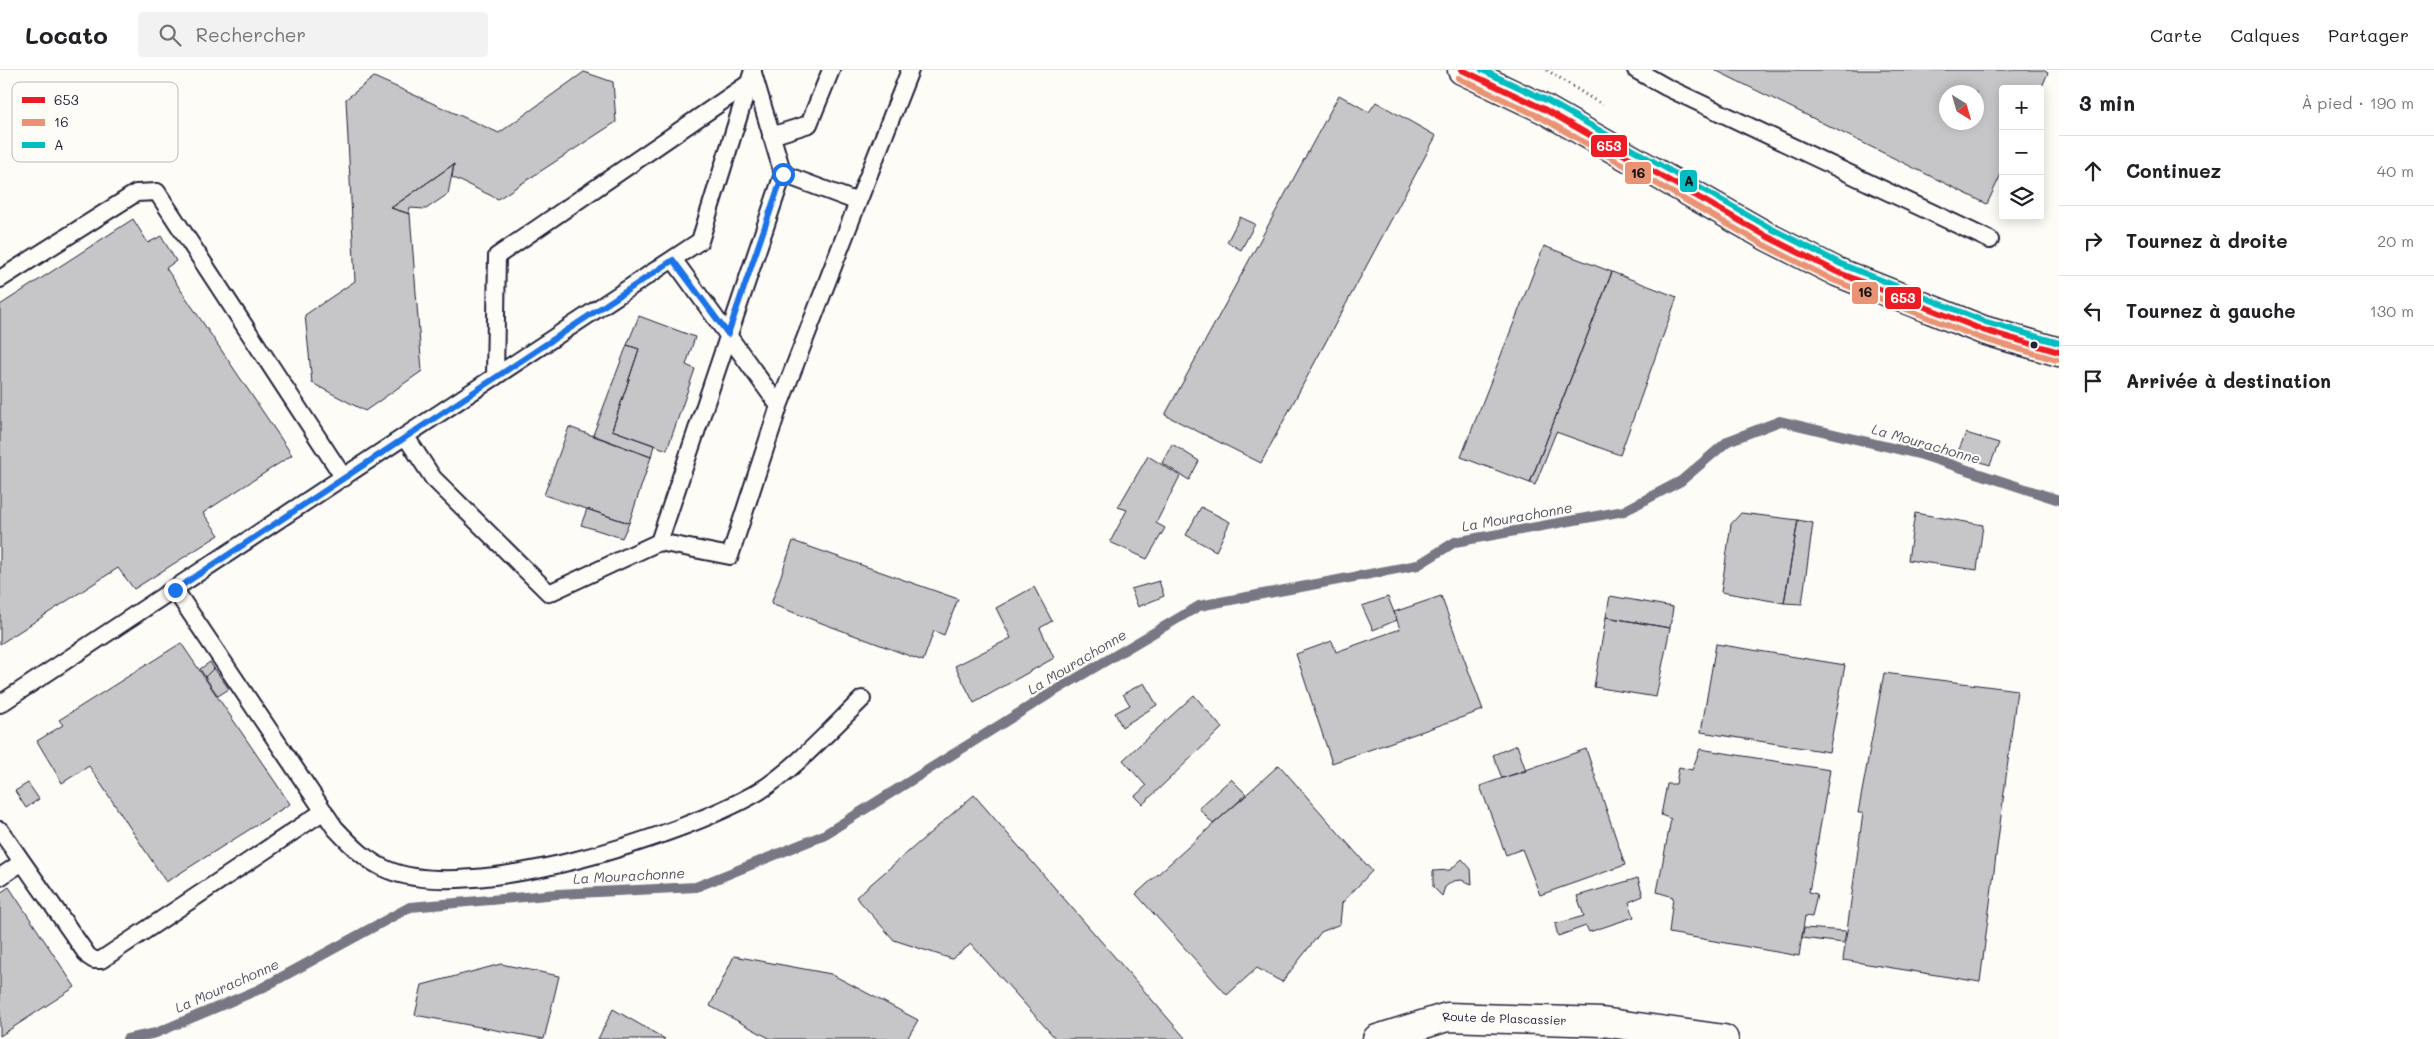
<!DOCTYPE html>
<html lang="fr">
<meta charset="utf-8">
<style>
body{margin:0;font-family:Mali,sans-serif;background:#f2f2f2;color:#202124}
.controls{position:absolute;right:15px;top:15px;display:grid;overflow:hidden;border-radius:5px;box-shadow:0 2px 12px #0003}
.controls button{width:45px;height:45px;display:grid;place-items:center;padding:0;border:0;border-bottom:1px solid #e0e0e0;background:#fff;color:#202124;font:25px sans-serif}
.compass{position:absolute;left:1939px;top:15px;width:45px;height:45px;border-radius:50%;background:#fff;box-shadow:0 2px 12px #0003;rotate:143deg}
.stop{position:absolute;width:15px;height:15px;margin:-11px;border:4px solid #1a73e8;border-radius:50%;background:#fff}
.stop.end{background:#1a73e8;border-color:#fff;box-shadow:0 1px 5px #0008}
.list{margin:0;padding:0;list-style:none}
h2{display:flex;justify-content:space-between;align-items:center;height:65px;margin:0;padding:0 20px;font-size:21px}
h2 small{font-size:16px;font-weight:400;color:#757577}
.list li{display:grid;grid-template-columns:32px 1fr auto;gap:15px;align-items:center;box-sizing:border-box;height:70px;padding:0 20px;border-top:1px solid #e0e0e0}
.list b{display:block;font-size:19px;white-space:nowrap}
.list em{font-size:16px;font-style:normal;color:#757577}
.icon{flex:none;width:28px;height:28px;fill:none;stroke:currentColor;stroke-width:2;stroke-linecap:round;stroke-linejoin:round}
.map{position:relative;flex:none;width:2059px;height:969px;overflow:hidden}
header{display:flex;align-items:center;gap:30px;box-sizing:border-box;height:70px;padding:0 25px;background:#fff;border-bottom:1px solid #e0e0e0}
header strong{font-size:24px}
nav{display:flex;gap:28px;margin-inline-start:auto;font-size:18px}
.search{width:350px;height:45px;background:#f2f2f2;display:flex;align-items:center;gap:12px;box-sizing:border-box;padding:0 18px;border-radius:5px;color:#757577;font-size:19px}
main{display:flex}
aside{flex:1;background:#fff}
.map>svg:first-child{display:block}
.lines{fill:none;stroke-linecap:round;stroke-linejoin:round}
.stream{stroke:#787885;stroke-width:10}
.building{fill:#c6c6c8;stroke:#22223b;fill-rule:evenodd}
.lane-casing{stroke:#22223b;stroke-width:20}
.secondary-casing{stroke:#22223b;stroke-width:31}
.primary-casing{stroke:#22223b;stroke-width:31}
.path{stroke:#22223b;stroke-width:3;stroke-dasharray:1 4;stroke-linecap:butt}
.lane{stroke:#fdfcf7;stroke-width:16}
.secondary{stroke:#fdfcf7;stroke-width:28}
.primary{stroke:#fdfcf7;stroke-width:28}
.bus-1-casing{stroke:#fdfcf7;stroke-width:10}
.bus-2-casing{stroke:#fdfcf7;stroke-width:10}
.bus-3-casing{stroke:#fdfcf7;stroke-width:10}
.bus-1{stroke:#ed1c24;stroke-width:6}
.bus-2{stroke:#e99374;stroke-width:6}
.bus-3{stroke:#03bdc2;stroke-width:6}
.route{stroke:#1a73e8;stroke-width:6}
.bus-dot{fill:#22223b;stroke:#fdfcf7;stroke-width:2}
.labels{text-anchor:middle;stroke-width:4;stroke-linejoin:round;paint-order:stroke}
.street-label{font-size:12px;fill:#22223b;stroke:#fdfcf7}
.water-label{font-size:14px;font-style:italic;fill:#545466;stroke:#fdfcf7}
.key{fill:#fdfcf7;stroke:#bbbbbf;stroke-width:1}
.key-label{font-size:14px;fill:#22223b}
.line-badge{stroke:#fdfcf7;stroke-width:2}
.badge-label{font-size:14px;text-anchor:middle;font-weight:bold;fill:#fff}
.pale-badge-label{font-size:14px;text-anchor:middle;font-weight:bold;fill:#111}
</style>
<header>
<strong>Locato</strong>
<div class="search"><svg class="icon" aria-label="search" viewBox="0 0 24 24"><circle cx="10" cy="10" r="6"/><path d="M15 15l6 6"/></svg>Rechercher</div>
<nav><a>Carte</a><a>Calques</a><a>Partager</a></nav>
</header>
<main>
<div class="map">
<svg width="2059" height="969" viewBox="0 0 2059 969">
<rect width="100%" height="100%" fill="#fdfcf7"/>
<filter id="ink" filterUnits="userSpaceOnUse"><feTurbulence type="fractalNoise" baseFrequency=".02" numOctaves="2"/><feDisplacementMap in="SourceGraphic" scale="10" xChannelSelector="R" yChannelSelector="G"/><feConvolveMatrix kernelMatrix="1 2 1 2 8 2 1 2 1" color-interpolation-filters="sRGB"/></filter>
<g filter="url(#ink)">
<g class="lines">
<path class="stream" d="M 127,969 L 156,963 L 260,919 L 410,837 L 558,824 L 696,817 L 822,766 L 1048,625 L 1199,536 L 1418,495 L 1455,472 L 1624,441 L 1681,411 L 1728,371 L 1780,351 L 1922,385 L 2059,430"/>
</g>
<path class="building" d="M 1715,0 L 2043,0 L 2048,3 L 2040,21 L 2040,19 L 2003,19 L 2003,100 L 1987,134 ZM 1946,22 L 1976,22 L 1976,52 L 1946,52 Z
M 584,2 L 613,12 L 616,52 L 498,129 L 452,107 L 454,94 L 391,138 L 410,144 L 422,301 L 365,341 L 312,313 L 305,245 L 355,211 L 346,29 L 374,7 L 499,63 Z
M 1339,25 L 1369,42 L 1376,32 L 1436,66 L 1261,393 L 1165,345 Z
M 454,94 L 448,124 L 426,139 L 409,138 L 410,144 L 391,138 Z
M 1240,147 L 1255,154 L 1241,180 L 1227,172 Z
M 133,149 L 148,173 L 161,166 L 176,191 L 166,198 L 292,385 L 203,443 L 219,465 L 134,519 L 118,498 L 0,574 L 0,235 Z
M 1544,176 L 1612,202 L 1530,413 L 1461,387 Z
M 1612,202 L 1677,227 L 1620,385 L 1556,362 L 1535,415 L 1530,413 Z
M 639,246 L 695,267 L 686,295 L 695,299 L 667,380 L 612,360 L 639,279 L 627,275 Z
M 627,275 L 639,279 L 612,360 L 654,375 L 651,387 L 593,365 Z
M 569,357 L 651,387 L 629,453 L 544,425 Z
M 1966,363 L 1999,373 L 1990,395 L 1957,384 Z
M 1172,374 L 1199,391 L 1189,410 L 1162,393 Z
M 1148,386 L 1180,406 L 1156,453 L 1165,458 L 1147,489 L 1110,472 L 1127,440 L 1118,437 Z
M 1201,437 L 1230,452 L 1216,481 L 1186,465 Z
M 587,439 L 629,453 L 622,468 L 581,455 Z
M 1741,443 L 1798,450 L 1784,533 L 1721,522 L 1731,454 Z
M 1915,443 L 1983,455 L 1977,500 L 1908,490 Z
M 1798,450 L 1813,453 L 1802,534 L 1784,533 Z
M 793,471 L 958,529 L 944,565 L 934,561 L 923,591 L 771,534 Z
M 1159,511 L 1164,526 L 1138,537 L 1131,519 Z
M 1034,517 L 1052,551 L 1040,558 L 1054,588 L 974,633 L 955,596 L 1011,568 L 996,538 Z
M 1441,526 L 1483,640 L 1332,693 L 1296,584 L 1332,571 L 1336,582 L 1400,559 L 1394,542 Z
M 1610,526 L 1673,537 L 1670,558 L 1606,547 Z
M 1388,527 L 1397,550 L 1373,560 L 1362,536 Z
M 1606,547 L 1670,558 L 1656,627 L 1594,617 Z
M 181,573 L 290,734 L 166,812 L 89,696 L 62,713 L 37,671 L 63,655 L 59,650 Z
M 1716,574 L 1845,595 L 1829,682 L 1701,662 Z
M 210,592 L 214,598 L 205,607 L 200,599 Z
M 214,598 L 229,619 L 218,626 L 205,607 Z
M 1884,603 L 2017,620 L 1980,912 L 1843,890 L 1863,743 L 1858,743 Z
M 1144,613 L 1157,635 L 1122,657 L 1115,643 L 1130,635 L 1123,624 Z
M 1194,625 L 1222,658 L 1143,734 L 1135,726 L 1146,716 L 1123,690 Z
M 1517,675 L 1526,701 L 1502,708 L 1493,685 Z
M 1586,679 L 1625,795 L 1540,825 L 1522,779 L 1506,785 L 1480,716 Z
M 1700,679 L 1830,700 L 1809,822 L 1817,824 L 1812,847 L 1805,846 L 1799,886 L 1669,863 L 1673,827 L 1657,822 L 1671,749 L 1661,745 L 1667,714 L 1676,714 L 1679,697 L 1692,700 Z
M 1279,695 L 1372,801 L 1342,833 L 1340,854 L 1321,862 L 1282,912 L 1257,898 L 1227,925 L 1136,824 Z
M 1231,709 L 1247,725 L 1213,754 L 1199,738 Z
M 28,713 L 39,729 L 26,738 L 15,721 Z
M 974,725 L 1186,969 L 1056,969 L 971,874 L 952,889 L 894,870 L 856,827 Z
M 1462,789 L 1471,799 L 1472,814 L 1461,810 L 1453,811 L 1445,817 L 1442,826 L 1433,817 L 1433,801 L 1450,800 Z
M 1638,808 L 1643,826 L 1629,832 L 1634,847 L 1589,862 L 1586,856 L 1558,866 L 1555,854 L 1584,846 L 1577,826 Z
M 9,817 L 75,917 L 0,966 L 0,823 Z
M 1804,858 L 1846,861 L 1844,873 L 1802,868 Z
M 734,886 L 831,904 L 918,950 L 907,969 L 771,969 L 710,936 Z
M 501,894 L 559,906 L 544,969 L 415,945 L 422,915 Z
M 613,939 L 665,969 L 598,969 Z"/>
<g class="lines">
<defs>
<path id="lane" d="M 1636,0 L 1666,17 L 1990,170
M 771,66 L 809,54 L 831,0
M 858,132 L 910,0
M 673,189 L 779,336
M 0,209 L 136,123 L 157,122 L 344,408
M 495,307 L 497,186 L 749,13
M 406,367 L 433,408 L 549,523 L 659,472 L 730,486 L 779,336 L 858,132 L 783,104
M 659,472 L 783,104 L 753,3
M 175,520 L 335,758 C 351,775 366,791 388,800 C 471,834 682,766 758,722 C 793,701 832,658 862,629
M 0,634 L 700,171 L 753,0
M 0,760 L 88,886 L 94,890 L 101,890 L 324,741
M 0,807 L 21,793"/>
<g id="secondary">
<path id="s1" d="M 1377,969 L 1447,947 L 1602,952 L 1724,969"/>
</g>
<path id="primary" d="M 1462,0 L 1544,39 L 1768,167 L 1837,202 L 1983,260 L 2059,282"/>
</defs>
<use href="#lane" class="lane-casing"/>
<use href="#secondary" class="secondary-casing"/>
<use href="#primary" class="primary-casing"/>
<path class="path" d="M 1547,0 L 1602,35"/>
<use href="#lane" class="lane"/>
<use href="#secondary" class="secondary"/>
<use href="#primary" class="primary"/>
<defs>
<path id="bus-1" d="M 1462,0 L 1544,39 L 1768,167 L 1837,202 L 1983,260 L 2059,282"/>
<path id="bus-2" d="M 1458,8 L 1540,47 L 1764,175 L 1833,210 L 1980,268 L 2057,290"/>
<path id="bus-3" d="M 1482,0 L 1548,31 L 1772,159 L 1841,194 L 1986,252 L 2059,273"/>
</defs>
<use href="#bus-1" class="bus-1-casing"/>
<use href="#bus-2" class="bus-2-casing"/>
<use href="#bus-3" class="bus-3-casing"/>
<use href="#bus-1" class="bus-1"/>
<use href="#bus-2" class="bus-2"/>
<use href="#bus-3" class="bus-3"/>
</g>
</g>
<g class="lines" filter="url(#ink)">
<path class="route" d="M 175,520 L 673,190 L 728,264 L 783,104"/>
</g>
<circle class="bus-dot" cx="2034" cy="275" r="4.5"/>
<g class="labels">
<g class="street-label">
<text dy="4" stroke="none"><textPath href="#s1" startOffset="131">Route de Plascassier</textPath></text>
</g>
<g class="water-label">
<text transform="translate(1926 374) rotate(16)" y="5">La Mourachonne</text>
<text transform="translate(1517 447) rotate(-10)" y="5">La Mourachonne</text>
<text transform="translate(1077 592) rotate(-31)" y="5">La Mourachonne</text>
<text transform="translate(629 806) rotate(-3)" y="5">La Mourachonne</text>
<text transform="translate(227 916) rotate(-24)" y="5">La Mourachonne</text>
</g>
</g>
<rect x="12" y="12" width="166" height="80" rx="8" class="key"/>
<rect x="22" y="27" width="23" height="6" fill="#ed1c24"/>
<rect x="22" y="49" width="23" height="7" fill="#e99374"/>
<rect x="22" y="72" width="23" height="6" fill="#03bdc2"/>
<g class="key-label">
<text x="54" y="35">653</text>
<text x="54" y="57">16</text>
<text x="54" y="80">A</text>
</g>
<g class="line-badge">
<rect x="1590" y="64" width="38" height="24" rx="5" fill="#ed1c24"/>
<rect x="1624" y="91" width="28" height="24" rx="5" fill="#e99374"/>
<rect x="1679" y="99" width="19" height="24" rx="5" fill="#03bdc2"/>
<rect x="1851" y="211" width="28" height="24" rx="5" fill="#e99374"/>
<rect x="1884" y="216" width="38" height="24" rx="5" fill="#ed1c24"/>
</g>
<g class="badge-label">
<text x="1609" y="81">653</text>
<text x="1903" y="233">653</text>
</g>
<g class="pale-badge-label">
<text x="1638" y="108">16</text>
<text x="1689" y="116">A</text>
<text x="1865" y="227">16</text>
</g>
</svg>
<div class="controls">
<button>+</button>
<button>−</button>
<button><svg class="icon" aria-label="layers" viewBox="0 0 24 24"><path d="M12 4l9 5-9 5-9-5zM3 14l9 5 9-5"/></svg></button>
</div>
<svg class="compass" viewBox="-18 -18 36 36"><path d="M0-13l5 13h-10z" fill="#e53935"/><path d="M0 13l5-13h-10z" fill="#757577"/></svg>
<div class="stop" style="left:783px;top:104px"></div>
<div class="stop end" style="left:175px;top:520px"></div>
</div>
<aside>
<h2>3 min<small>À pied · 190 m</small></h2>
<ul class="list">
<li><svg class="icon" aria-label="ahead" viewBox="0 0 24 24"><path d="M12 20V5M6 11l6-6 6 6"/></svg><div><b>Continuez</b></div><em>40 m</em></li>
<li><svg class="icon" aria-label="right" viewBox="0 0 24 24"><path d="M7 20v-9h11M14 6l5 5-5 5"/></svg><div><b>Tournez à droite</b></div><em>20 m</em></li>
<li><svg class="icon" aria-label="left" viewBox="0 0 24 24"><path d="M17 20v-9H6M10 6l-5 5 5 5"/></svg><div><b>Tournez à gauche</b></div><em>130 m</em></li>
<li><svg class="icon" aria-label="arrive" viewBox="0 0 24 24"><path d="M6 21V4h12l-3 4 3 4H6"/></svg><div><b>Arrivée à destination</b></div></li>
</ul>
</aside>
</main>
